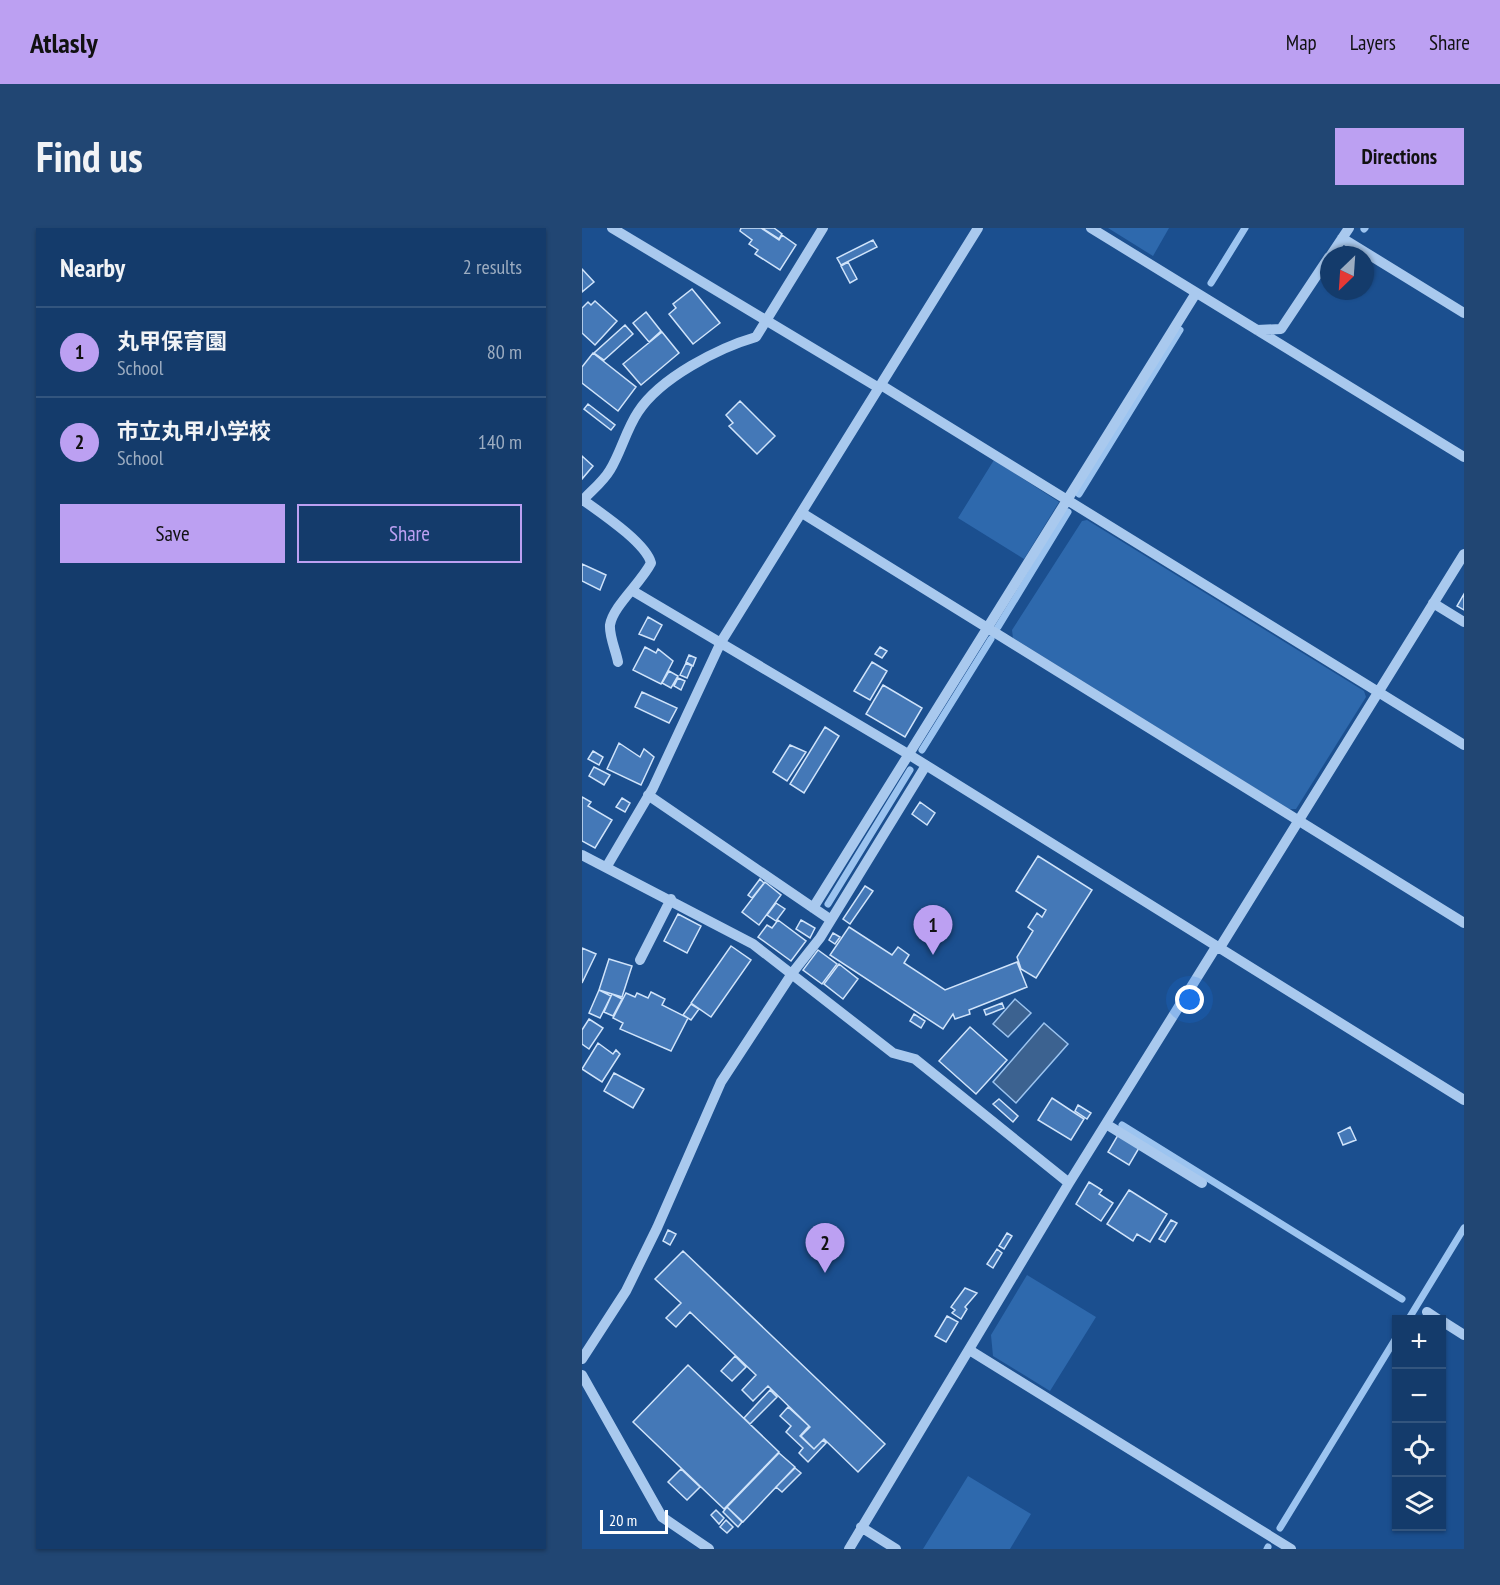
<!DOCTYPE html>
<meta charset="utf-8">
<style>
body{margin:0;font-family:"PT Sans Narrow","Noto Sans JP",sans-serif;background:#214673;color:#f1f3f6}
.controls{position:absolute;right:18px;bottom:18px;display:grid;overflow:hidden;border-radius:0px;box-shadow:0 2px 4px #0004}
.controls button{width:54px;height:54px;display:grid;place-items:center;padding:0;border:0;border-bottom:2px solid #33557e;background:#143b6b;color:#f1f3f6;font:30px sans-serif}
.compass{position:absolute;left:738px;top:18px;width:54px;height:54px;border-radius:50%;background:#143b6b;box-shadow:0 2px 4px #0004;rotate:205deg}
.scale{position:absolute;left:18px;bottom:15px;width:68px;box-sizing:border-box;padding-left:6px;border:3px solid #fff;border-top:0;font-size:16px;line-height:21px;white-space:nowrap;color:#fff;-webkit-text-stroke:4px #1b4f8f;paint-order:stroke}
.you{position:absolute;left:608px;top:772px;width:21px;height:21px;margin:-15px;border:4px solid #fff;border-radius:50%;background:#1a73e8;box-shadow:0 0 0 9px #1a73e833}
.badge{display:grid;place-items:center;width:39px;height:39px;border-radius:50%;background:#bca0f2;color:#111;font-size:20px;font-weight:700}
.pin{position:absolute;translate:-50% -50px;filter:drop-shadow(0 2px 3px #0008)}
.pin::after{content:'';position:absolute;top:32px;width:21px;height:18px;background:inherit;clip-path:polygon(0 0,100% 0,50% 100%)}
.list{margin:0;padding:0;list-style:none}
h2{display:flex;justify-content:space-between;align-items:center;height:78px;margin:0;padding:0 24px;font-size:26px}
h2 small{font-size:20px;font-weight:400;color:#9dadc1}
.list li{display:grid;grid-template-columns:39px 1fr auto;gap:18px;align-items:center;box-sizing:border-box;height:90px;padding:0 24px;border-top:2px solid #33557e}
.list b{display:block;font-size:22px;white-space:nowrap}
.list p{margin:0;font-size:20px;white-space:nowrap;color:#9dadc1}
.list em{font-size:20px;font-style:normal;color:#9dadc1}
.actions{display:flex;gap:12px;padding:18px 24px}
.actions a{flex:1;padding:14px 0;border:2px solid #bca0f2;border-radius:0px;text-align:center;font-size:21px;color:#bca0f2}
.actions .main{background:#bca0f2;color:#111}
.icon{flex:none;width:33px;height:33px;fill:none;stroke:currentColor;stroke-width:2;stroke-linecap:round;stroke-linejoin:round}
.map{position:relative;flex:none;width:882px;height:1321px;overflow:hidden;border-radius:0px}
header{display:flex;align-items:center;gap:36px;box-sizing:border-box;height:84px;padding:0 30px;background:#bca0f2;color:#111}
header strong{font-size:28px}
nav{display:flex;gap:33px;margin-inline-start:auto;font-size:21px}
.intro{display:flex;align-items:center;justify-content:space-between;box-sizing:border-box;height:144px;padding:0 36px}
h1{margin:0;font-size:42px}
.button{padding:15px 27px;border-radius:0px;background:#bca0f2;color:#111;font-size:21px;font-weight:700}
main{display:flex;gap:36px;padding:0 36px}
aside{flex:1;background:#143b6b;border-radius:0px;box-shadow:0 2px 4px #0004}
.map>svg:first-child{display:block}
.green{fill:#2e69ad}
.water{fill:#3c6290;stroke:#9cc4f0;stroke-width:1.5}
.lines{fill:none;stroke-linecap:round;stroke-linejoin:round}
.stream{stroke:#9cc4f0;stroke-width:7}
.building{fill:#4478b7;stroke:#cfe3fa;stroke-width:1.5}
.minor{stroke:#a9c9ee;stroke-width:10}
</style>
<header>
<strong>Atlasly</strong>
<nav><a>Map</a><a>Layers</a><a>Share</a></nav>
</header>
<div class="intro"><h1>Find us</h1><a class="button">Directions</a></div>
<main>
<aside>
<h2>Nearby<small>2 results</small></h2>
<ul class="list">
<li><span class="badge">1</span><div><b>丸甲保育園</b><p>School</p></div><em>80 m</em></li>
<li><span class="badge">2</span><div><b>市立丸甲小学校</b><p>School</p></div><em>140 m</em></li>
</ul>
<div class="actions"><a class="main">Save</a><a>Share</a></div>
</aside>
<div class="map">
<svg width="882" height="1321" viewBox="0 0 882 1321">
<rect width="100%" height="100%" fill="#1b4f8f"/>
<path class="green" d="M 526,0 L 587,0 L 571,28 Z
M 412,232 L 477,274 L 442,331 L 376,290 Z
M 505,292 L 782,463 L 784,469 L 714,581 L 707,581 L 431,410 L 430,402 L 500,293 Z
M 445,1047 L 514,1089 L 468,1163 L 411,1128 L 409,1107 Z
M 386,1248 L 449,1286 L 428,1321 L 341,1321 Z"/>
<path class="water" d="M 433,771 L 449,785 L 426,809 L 411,796 Z
M 462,795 L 486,816 L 434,875 L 411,854 Z"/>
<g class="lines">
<path class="stream" d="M 782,1 L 783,0
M 629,55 L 663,0
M 497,266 L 598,102
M 416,399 L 486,284
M 340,522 L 409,411
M 246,676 L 328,542
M 540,897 L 820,1071
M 826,1092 L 882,1000
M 698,1300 L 814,1110
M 685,1321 L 686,1319"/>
</g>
<path class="building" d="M 159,0 L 179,0 L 197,12 L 200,7 L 214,17 L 198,42 L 173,26 L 176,22 L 167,16 L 170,12 L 158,3 Z
M 180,0 L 192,0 L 200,6 L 197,11 Z
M 291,12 L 295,19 L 259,37 L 255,30 Z
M 266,34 L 275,51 L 268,55 L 259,38 Z
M 0,41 L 12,54 L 0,64 Z
M 110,61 L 138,95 L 111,116 L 87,86 L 94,80 L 91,76 Z
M 13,73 L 35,93 L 13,117 L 0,105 L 0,80 L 6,74 L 9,77 Z
M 64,84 L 79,103 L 67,114 L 51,95 Z
M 43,97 L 51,106 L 22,132 L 12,125 Z
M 80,104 L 97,125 L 59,157 L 41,136 Z
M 11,125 L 54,159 L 36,183 L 0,155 L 0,139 Z
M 158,173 L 193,208 L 175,226 L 147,198 L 151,195 L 144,187 Z
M 6,176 L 33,197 L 29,202 L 2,181 Z
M 0,228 L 11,238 L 0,251 Z
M 0,336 L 24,347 L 18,362 L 0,353 Z
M 882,366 L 882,382 L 875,378 Z
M 66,389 L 80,397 L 72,412 L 57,406 Z
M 63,419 L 74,425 L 76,421 L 91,433 L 79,456 L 51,442 Z
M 298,419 L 305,423 L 300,430 L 293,426 Z
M 107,427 L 114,430 L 111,438 L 104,434 Z
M 290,434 L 305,443 L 288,472 L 272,463 Z
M 104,435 L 110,438 L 105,450 L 98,447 Z
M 87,443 L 96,448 L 89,460 L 80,455 Z
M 96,450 L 103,453 L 99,462 L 92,458 Z
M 301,457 L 340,480 L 323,509 L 284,486 Z
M 60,464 L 95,480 L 87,495 L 53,479 Z
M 243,499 L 257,508 L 222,565 L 208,556 Z
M 37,515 L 58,529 L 62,521 L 72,529 L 59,557 L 25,541 Z
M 208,517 L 224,524 L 205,553 L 191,544 Z
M 11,523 L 21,529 L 17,537 L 6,531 Z
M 12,539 L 28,547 L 22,557 L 7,548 Z
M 0,569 L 9,574 L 6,578 L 30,592 L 13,620 L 0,613 Z
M 40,570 L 48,575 L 43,584 L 34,579 Z
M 338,574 L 353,585 L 345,597 L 330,586 Z
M 456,628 L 510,662 L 454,750 L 439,741 L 435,729 L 451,703 L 446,699 L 455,685 L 460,689 L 464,682 L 434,663 Z
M 178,651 L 182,655 L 170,670 L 166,667 Z
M 183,654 L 199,667 L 177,697 L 160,684 Z
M 283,658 L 291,663 L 268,696 L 261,691 Z
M 194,675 L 203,681 L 194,693 L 185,687 Z
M 96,686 L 119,698 L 105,725 L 82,713 Z
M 196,692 L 224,713 L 209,733 L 176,709 L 185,697 L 190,700 Z
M 219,692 L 233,700 L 228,710 L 214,701 Z
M 267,699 L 310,727 L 316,719 L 327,727 L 322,735 L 363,762 L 435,734 L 445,759 L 387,782 L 388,786 L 373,791 L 371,786 L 361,801 L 248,727 Z
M 251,705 L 258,709 L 253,716 L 247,712 Z
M 149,718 L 169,732 L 129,789 L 109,775 Z
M 0,720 L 14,726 L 0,755 Z
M 236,722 L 255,736 L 240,756 L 221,742 Z
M 27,731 L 50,738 L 40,769 L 17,762 Z
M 257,736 L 276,751 L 261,771 L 242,756 Z
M 17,762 L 29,768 L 18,790 L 7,785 Z
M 69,764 L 83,771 L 80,777 L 106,790 L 89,823 L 38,801 L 41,795 L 31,790 L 44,765 L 53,769 L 55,765 L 66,770 Z
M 30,766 L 40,771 L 31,788 L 22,784 Z
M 420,775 L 422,780 L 404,787 L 402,782 Z
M 109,776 L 117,781 L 109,792 L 101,787 Z
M 332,786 L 343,793 L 339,800 L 328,793 Z
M 7,791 L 21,800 L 7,821 L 0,816 L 0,802 Z
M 388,799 L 425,832 L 394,866 L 357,833 Z
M 16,815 L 31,826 L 34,822 L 38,826 L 20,854 L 0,841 Z
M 32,845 L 62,861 L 51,880 L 22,863 Z
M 470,870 L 502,891 L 489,912 L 456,892 Z
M 417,871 L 436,888 L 431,894 L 411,876 Z
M 496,877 L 509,885 L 505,891 L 493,883 Z
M 768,899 L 774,912 L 761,917 L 756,905 Z
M 536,907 L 557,920 L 547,937 L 526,924 Z
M 507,954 L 520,962 L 517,966 L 531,975 L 519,993 L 494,976 Z
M 547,962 L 585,986 L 568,1014 L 555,1006 L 551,1013 L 525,996 Z
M 589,992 L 595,995 L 583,1014 L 577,1011 Z
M 86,1002 L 94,1006 L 88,1017 L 81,1013 Z
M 425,1005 L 430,1008 L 422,1021 L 417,1018 Z
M 415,1021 L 420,1025 L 411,1040 L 405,1036 Z
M 101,1023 L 303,1216 L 276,1244 L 242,1211 L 232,1221 L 219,1208 L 228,1199 L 186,1158 L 171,1173 L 160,1162 L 174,1147 L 108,1084 L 94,1099 L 84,1090 L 99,1075 L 73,1051 Z
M 383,1060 L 395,1065 L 383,1079 L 385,1081 L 379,1091 L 370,1085 L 373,1082 L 369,1079 Z
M 365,1088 L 376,1094 L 364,1114 L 353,1108 Z
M 153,1128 L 164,1139 L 150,1153 L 139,1143 Z
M 106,1137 L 197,1224 L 142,1281 L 51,1194 Z
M 188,1162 L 195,1169 L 168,1196 L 162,1190 Z
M 206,1179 L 227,1198 L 218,1208 L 232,1221 L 241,1212 L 244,1215 L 226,1234 L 217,1225 L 221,1220 L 204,1204 L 209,1198 L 198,1188 Z
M 197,1225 L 213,1239 L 161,1294 L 145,1279 Z
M 213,1240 L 219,1245 L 200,1264 L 194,1259 Z
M 99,1241 L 118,1259 L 105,1272 L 86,1254 Z
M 145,1279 L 160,1294 L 156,1299 L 141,1284 Z
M 134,1282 L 142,1290 L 137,1296 L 129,1287 Z
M 144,1292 L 151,1299 L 145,1305 L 138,1299 Z"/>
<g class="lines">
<path class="minor" d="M 30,0 L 297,160
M 509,0 L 882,229
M 760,10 L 882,85
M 749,27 L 767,0
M 675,102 L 699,101 L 747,29
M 299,157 L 882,517
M 1,272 C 19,285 64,315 69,335 C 59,355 31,378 28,397 C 27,408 34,423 36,434
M 0,273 C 9,263 21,254 28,242 C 39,224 44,202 56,184 C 78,150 136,120 174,109 L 241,0
M 220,285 L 882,695
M 51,363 L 326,526 L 882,872
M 851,375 L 882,394
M 66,567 L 249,692
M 0,627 L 171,716 L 311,825 L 333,831 L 487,955
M 25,638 L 71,560 L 139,414 L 396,0
M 231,680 L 614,65
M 637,721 L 882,326
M 58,732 L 89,671
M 524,896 L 620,955
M 845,1084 L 857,1092
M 860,1093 L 882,1107
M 389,1123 L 709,1321
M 0,1131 L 44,1063 L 75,1000 L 139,854 L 211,744 L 238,710 L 343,539
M 0,1147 L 80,1289 L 127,1321
M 279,1299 L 314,1321
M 267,1321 L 487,955 L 634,719"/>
</g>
</svg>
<div class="controls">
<button>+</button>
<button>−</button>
<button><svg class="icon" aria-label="locate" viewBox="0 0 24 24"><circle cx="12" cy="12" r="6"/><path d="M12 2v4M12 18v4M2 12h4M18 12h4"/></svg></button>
<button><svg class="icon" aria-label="layers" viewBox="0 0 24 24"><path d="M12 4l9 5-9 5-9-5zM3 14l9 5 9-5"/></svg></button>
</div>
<svg class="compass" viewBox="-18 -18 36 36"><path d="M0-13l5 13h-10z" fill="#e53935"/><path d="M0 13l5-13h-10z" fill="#9dadc1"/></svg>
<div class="scale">20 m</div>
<div class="you"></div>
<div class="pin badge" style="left:351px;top:727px">1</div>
<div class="pin badge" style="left:243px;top:1045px">2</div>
</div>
</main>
